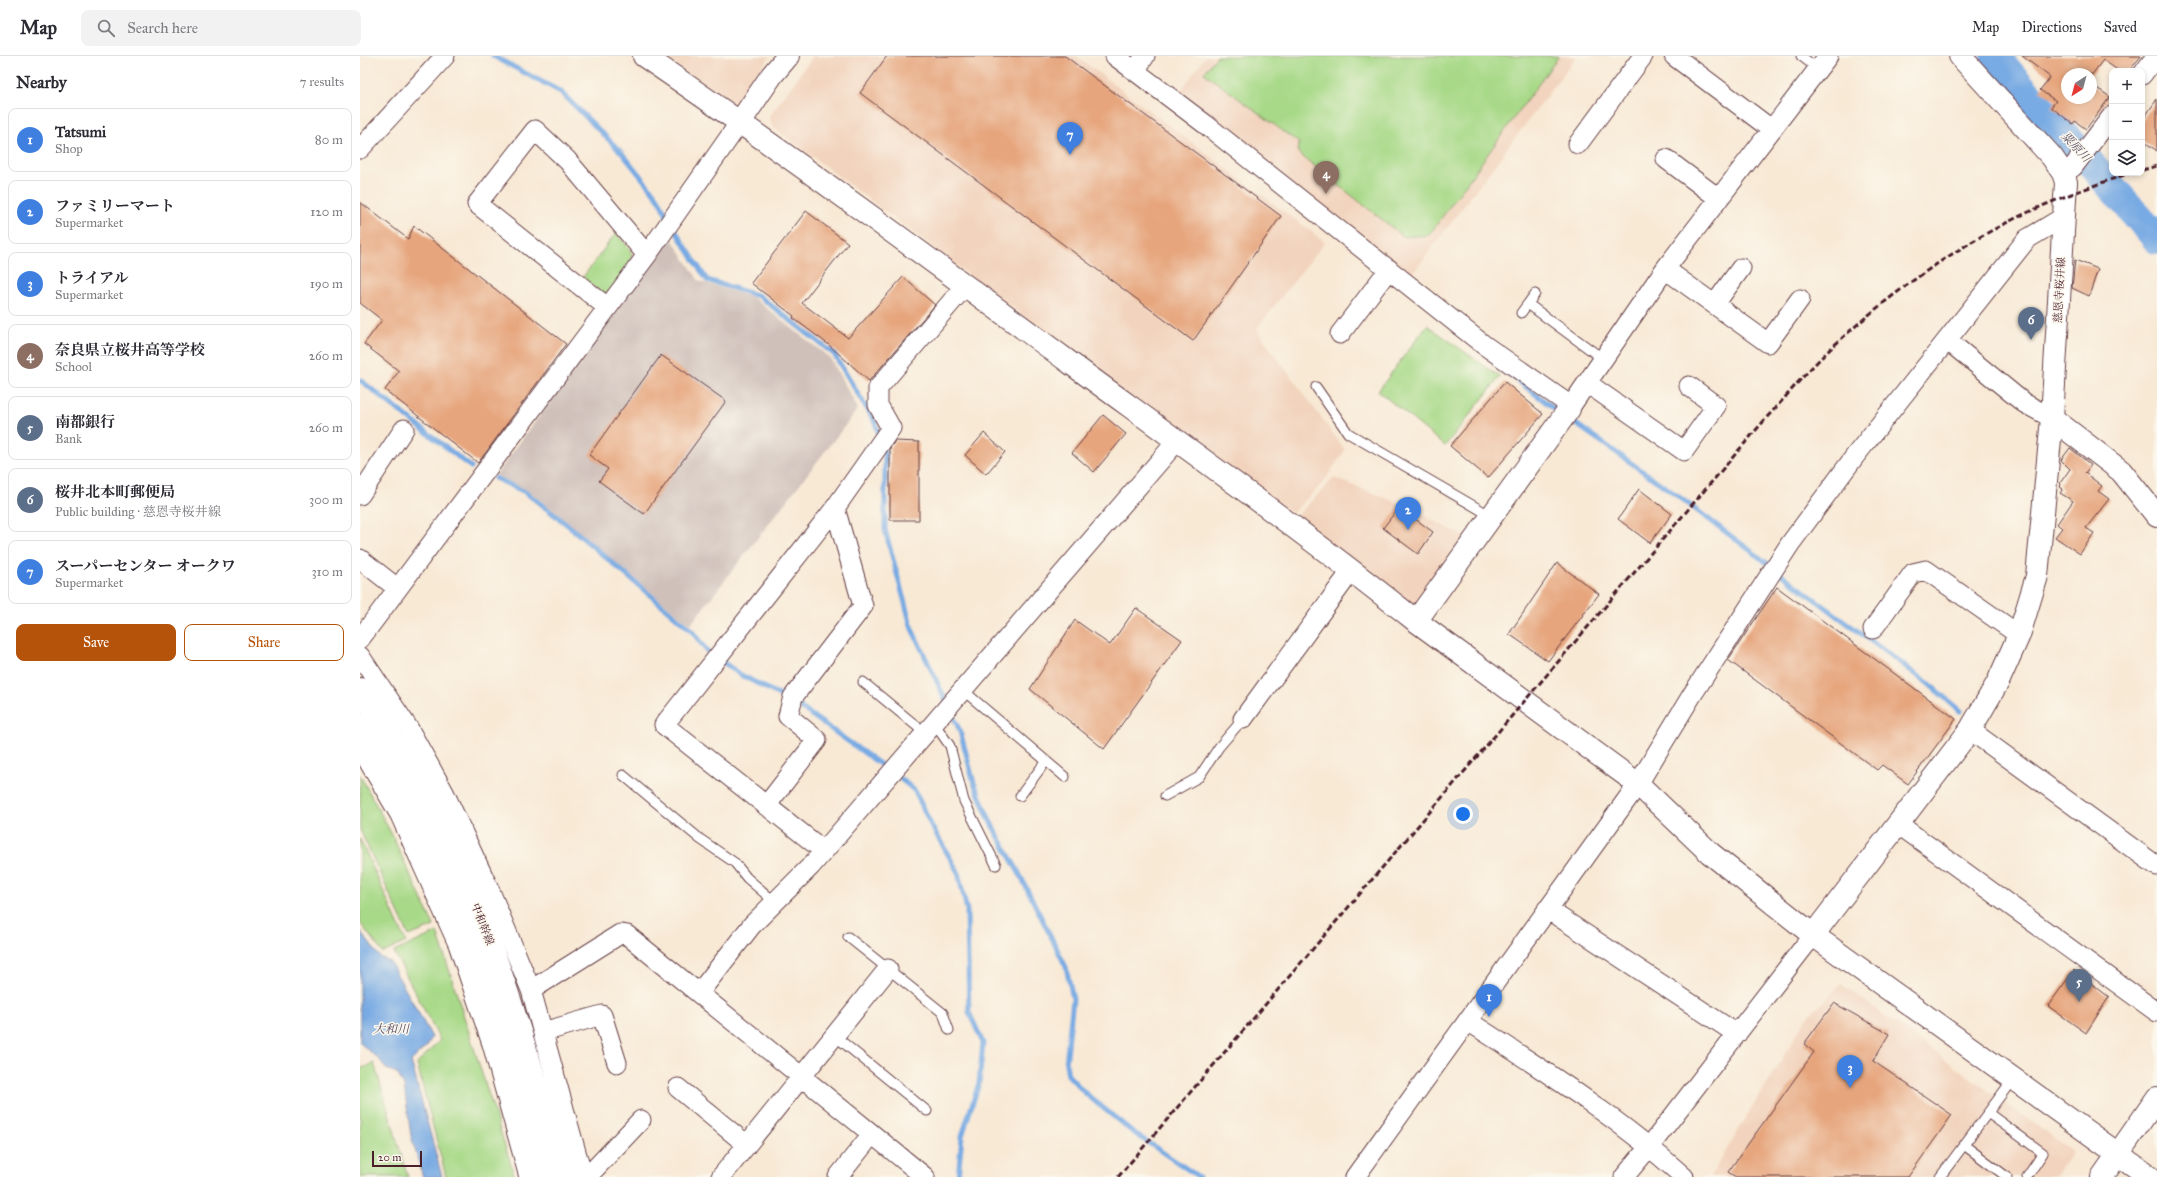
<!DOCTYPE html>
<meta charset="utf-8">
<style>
body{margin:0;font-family:"IM FELL Great Primer","Noto Serif JP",serif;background:#f2f2f3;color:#2b2b33}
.controls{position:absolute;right:12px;top:12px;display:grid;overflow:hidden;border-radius:8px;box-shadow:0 2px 6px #0003}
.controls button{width:36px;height:36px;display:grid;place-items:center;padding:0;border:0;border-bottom:1px solid #e1e1e2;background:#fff;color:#2b2b33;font:20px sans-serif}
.compass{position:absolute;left:1701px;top:12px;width:36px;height:36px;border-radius:50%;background:#fff;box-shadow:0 2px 6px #0003;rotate:216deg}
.scale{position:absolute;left:12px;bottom:10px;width:50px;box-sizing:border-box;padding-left:4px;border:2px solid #4a1f2b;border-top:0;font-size:11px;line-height:14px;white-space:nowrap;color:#4a1f2b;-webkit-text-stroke:3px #fbf7ec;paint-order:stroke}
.you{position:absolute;left:1103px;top:758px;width:14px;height:14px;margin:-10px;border:3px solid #fff;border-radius:50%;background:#1a73e8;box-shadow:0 0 0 6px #1a73e833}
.badge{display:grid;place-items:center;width:26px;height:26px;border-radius:50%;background:#b45309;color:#fff;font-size:13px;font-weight:700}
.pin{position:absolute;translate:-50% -33px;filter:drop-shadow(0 1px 2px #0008)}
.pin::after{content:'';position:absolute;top:21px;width:14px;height:12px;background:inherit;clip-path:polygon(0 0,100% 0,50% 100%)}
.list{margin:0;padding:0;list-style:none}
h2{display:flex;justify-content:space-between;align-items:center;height:52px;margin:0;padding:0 16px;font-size:17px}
h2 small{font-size:13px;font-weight:400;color:#7c7c81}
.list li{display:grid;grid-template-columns:26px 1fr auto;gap:12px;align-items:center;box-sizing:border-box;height:64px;margin:0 8px 8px;padding:0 8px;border:1px solid #e1e1e2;border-radius:8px}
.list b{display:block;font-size:15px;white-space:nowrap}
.list p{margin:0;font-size:13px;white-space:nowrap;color:#7c7c81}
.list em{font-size:13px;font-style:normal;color:#7c7c81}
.actions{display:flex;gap:8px;padding:12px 16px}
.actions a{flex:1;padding:9px 0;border:1px solid #b45309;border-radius:8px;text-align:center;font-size:14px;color:#b45309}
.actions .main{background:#b45309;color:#fff}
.icon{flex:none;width:22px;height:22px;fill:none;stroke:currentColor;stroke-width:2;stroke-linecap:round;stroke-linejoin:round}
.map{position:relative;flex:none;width:1797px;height:1121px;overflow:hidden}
header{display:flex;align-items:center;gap:24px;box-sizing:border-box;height:56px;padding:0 20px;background:#fff;border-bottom:1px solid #e1e1e2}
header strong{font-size:19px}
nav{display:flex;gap:22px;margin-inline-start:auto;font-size:14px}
.search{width:280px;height:36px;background:#f2f2f3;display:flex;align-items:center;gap:10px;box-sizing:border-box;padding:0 14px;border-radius:8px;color:#7c7c81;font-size:15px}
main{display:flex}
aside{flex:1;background:#fff}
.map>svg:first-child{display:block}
.built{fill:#f2d4be}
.industrial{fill:#cfc0ba}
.green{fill:#a8d988;stroke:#797c5a}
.water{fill:#78aae3;stroke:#616487}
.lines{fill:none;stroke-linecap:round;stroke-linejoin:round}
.stream{stroke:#78aae3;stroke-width:5}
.river{stroke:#78aae3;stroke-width:30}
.building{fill:#e6a57d}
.service-casing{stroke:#643d44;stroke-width:11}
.minor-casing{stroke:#643d44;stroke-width:21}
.tertiary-casing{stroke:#643d44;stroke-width:24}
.secondary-casing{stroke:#643d44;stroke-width:24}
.service{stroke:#fff;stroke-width:9}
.minor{stroke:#fff;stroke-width:19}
.tertiary{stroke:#fff;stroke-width:22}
.secondary{stroke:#fff;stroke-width:22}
.rail{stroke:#4a1f2b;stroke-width:3;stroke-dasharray:6 3;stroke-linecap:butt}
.labels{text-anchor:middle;stroke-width:3;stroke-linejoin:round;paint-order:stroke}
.street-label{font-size:11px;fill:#4a1f2b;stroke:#fbf7ec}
.water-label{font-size:12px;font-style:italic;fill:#5a506b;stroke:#fbf7ec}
</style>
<header>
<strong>Map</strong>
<div class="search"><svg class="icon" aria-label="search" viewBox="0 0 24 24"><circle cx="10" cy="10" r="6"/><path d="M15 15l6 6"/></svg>Search here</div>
<nav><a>Map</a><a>Directions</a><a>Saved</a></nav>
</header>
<main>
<aside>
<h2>Nearby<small>7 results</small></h2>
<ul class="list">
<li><span class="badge" style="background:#3f7fe0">1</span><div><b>Tatsumi</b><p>Shop</p></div><em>80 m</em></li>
<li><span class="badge" style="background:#3f7fe0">2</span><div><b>ファミリーマート</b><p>Supermarket</p></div><em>120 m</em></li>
<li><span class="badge" style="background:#3f7fe0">3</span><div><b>トライアル</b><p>Supermarket</p></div><em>190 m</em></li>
<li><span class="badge" style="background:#8d6e63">4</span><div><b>奈良県立桜井高等学校</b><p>School</p></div><em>260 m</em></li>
<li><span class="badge" style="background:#5c6f8a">5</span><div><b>南都銀行</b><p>Bank</p></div><em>260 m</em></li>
<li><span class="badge" style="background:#5c6f8a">6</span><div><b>桜井北本町郵便局</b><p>Public building · 慈恩寺桜井線</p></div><em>300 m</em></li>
<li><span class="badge" style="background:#3f7fe0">7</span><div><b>スーパーセンター オークワ</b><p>Supermarket</p></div><em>310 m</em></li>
</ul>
<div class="actions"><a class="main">Save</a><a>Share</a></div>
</aside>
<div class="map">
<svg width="1797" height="1121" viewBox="0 0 1797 1121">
<rect width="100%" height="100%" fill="#fbf7ec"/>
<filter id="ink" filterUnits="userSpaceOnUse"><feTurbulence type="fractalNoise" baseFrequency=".025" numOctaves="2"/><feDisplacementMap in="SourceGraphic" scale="8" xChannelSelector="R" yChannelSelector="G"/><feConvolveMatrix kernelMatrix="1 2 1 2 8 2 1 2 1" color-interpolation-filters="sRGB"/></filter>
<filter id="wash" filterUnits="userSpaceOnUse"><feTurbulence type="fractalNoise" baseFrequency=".012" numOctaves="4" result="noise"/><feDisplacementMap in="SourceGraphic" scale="16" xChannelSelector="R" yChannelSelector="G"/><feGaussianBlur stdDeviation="0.9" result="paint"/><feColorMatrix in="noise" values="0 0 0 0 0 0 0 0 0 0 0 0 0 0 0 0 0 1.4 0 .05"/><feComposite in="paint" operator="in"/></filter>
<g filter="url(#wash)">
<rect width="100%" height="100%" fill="#f8e9d5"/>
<path class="built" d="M 303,0 L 410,0 L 374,50 Z
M 453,0 L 716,0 L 965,186 L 896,273 L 985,394 L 963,427 L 932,457 L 776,345 L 413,71 L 409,61 Z
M 846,0 L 857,0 L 845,18 L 939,88 L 1069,179 L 1199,0 L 1217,0 L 1050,221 L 817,40 Z
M 974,422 L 1041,448 L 1109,483 L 1054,549 L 936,461 Z
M 1481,928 L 1712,1095 L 1695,1121 L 1350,1121 L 1446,963 Z"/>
<path class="industrial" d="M 310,180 L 339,225 L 392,241 L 470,302 L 498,353 L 330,569 L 179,443 L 136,419 Z"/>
<path class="green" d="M 857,0 L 1199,0 L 1069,179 L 1044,181 L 938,97 L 939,87 L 844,17 Z
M 256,177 C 261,183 268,190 271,196 C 276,206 255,237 245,237 C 237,236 229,226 223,221 Z
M 1067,269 L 1140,321 L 1085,390 L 1018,335 Z
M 0,719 L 31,777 L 74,870 L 49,880 L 0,774 Z
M 0,783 L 46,886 L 23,897 L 0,867 Z
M 77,876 L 155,1121 L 86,1121 L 57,1008 L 80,984 L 34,896 Z
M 14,1007 L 48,1121 L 0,1121 L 0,1013 Z"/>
<path class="water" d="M 0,875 L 20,901 L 30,906 L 72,981 L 67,990 L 51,1005 L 82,1121 L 63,1121 L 51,1080 L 44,1030 L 37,1017 L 26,1013 L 20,1004 L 0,987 Z"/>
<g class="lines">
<path class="stream" d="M 133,0 L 201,36 L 262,97 L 298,142 L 308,162
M 313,171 L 347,224 L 399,240 L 474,298 L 515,366 L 519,380
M 1148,317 L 1200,357
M 0,324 L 111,411
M 1209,363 L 1315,438 L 1411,510
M 523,393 L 525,400 L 525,474 L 552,573 L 587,647
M 135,422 L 165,436 L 209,470 L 331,574 L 347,595 L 353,599
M 1417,515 L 1569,628 L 1600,655
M 360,604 L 381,619 L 429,644
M 436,648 L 524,711
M 590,654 L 600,675 L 614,727 L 630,765 L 659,817 L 706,911 L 713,943 L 706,1008 L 708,1019 L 726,1038 L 774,1077 L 839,1121
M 541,723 L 555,735 L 571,769 L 598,816 L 607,854 L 609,956 L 623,987 L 619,1027 L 602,1080 L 598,1121"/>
<path class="river" d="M 1635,0 C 1687,63 1744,120 1797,183"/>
</g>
<g id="blocks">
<path class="building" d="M 527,0 L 705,0 L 921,160 L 833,285 L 500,37 Z
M 1662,0 L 1781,0 L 1769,15 L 1759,15 L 1743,4 L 1731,20 L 1731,18 L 1707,18 L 1707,42 L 1731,42 L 1731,28 L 1750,41 L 1726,73 L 1715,65 L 1713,68 L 1691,51 L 1696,45 L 1680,34 L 1690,21 Z
M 1797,43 L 1797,95 L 1782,84 L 1782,65 Z
M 0,146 L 48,183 L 54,170 L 206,288 L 118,407 L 25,334 L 39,315 L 4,288 L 22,264 L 0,247 Z
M 446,155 L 488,187 L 442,247 L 488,282 L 543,221 L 575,249 L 509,325 L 469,289 L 433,262 L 434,260 L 391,227 Z
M 1715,204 L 1738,213 L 1729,240 L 1712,232 Z
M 301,299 L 366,345 L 284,458 L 239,425 L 248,413 L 229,399 Z
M 1145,326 L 1183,358 L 1128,422 L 1090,390 Z
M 743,359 L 766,378 L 734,416 L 712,397 Z
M 624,377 L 645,396 L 626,418 L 605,399 Z
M 535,385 L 559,386 L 559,464 L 530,464 L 530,392 Z
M 1710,392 L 1731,409 L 1725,417 L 1742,430 L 1738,435 L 1749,443 L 1726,472 L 1734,477 L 1720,498 L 1695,481 L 1702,472 L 1697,468 L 1713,445 L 1700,437 L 1703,433 L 1700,431 L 1701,428 L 1700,427 L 1710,413 L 1701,404 Z
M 1279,433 L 1312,458 L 1290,487 L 1258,463 Z
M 1039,451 L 1073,476 L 1058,498 L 1023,472 Z
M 1197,507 L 1239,538 L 1188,605 L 1149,578 Z
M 1417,531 L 1596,663 L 1548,728 L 1522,709 L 1517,714 L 1368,604 Z
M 776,552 L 822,584 L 744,693 L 670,633 L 715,564 L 750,589 Z
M 1714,914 L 1749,941 L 1726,977 L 1688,950 Z
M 1474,947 L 1529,978 L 1513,1005 L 1592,1059 L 1548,1121 L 1376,1121 L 1368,1116 L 1454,996 L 1444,988 Z"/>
</g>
</g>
<g filter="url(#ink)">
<use href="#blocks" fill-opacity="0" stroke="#643d44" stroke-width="1"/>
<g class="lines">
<defs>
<path id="service" d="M 1441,0 L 1458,13
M 1168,248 L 1243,303
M 1161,257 L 1175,238
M 956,331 L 988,377 L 1131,460
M 503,626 L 565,677
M 604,635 L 705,721
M 574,667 L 590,690 L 604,745 L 636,809
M 263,719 L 340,783 L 375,807 L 387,822 L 416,847
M 660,740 L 686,705
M 805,740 L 839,721 L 859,691 L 883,663
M 488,881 L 583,957 L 589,974
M 475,980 L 567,1055
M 1628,1057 L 1683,1097 L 1667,1121
M 1604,1089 L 1647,1121
M 1580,1121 L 1653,1023"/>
<path id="minor" d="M 755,0 L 845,68 L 1124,289 L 1211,350
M 1314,0 L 1411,73
M 775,15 L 785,0
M 1782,19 L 1796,0
M 1218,88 L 1283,0
M 0,93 L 85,0
M 1306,103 L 1358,142
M 1703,117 L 1713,111 L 1752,60
M 1305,213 L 1408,287 L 1440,243
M 1355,248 L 1381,212
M 247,251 L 117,148 L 175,74 L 207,104 L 287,199
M 980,278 L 1029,213
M 1587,284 L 1664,347 L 1692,362
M 1227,327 L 1324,395 L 1356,350 L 1329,330
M 1209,353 L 1305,213 L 1468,0
M 0,439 L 44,373
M 0,503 L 37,532
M 1513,573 L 1553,517 L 1566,514 L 1659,579
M 0,583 L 287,199 L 380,66
M 0,600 L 49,673 L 84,736 L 130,835 L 171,934 L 223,1121
M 883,663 L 992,514
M 1610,674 L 1797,810
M 0,691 L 40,759 L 98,888 L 132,988 L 169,1121
M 406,750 L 457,684 L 428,660 L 433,641 L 503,550 L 475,452
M 1538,768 L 1797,956
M 464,795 L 304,669 L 475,452 L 531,372 L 518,349 L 518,332 L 605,230
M 1187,853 L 1377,978
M 171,934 L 260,878 L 267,879 L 565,1121
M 339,937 L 392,869 L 451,810 L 817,385
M 1108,965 C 1183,1014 1258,1061 1324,1121
M 183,976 L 242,959 L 257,1007
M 318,1032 L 387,1089
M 227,1121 L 281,1064
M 361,1121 L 528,913
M 478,1121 L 512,1078
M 995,1121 L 1278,728 L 1332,639 L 1430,488 L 1495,400 L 1667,183 L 1702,162
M 1264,1121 L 1290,1090 L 1453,879"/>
<path id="tertiary" d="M 284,0 C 429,99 571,204 713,309 C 828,393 944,476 1056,565 L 1209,353
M 380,66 L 412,19 L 428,0
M 1692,362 L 1677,520 L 1659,579 L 1638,626 L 1610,674 L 1453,879 L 1790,1121
M 1056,565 L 1278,728 L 1350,797 L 1453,879
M 1742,1121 L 1797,1042"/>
<path id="secondary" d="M 1600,0 L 1692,101 L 1703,117 L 1706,126 L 1692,362 L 1761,415 L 1797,460
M 0,633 C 33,684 65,735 90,790 C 140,896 170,1010 205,1121
M 0,667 L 37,727 L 87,830 L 124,924 L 185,1121"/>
</defs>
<use href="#service" class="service-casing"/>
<use href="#minor" class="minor-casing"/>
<use href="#tertiary" class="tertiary-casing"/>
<use href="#secondary" class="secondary-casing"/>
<use href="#service" class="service"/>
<use href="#minor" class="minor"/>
<use href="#tertiary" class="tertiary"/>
<use href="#secondary" class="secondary"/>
<path class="rail" d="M 1782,114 L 1797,110
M 758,1121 L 1408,360 C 1425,342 1441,322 1459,304 C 1511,252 1585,197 1652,164 C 1690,145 1729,131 1770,117"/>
</g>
</g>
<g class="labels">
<g class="street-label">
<text transform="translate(1699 234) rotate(-87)" y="4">慈恩寺桜井線</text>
<text transform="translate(123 868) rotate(69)" y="4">中和幹線</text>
</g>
<g class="water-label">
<text transform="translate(1716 91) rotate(47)" y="4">粟原川</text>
<text x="31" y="977">大和川</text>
</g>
</g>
</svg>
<div class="controls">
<button>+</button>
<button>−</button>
<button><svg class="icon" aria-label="layers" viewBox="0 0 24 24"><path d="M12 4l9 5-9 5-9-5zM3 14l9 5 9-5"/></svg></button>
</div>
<svg class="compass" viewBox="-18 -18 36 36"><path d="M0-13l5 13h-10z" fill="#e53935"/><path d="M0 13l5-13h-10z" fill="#7c7c81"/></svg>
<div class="scale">20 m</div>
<div class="you"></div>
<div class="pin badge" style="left:1129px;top:961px;background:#3f7fe0">1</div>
<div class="pin badge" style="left:1048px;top:474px;background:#3f7fe0">2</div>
<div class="pin badge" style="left:1490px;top:1032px;background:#3f7fe0">3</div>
<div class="pin badge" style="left:966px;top:138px;background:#8d6e63">4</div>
<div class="pin badge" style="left:1719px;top:946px;background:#5c6f8a">5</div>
<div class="pin badge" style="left:1671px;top:284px;background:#5c6f8a">6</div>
<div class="pin badge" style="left:710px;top:99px;background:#3f7fe0">7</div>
</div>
</main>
